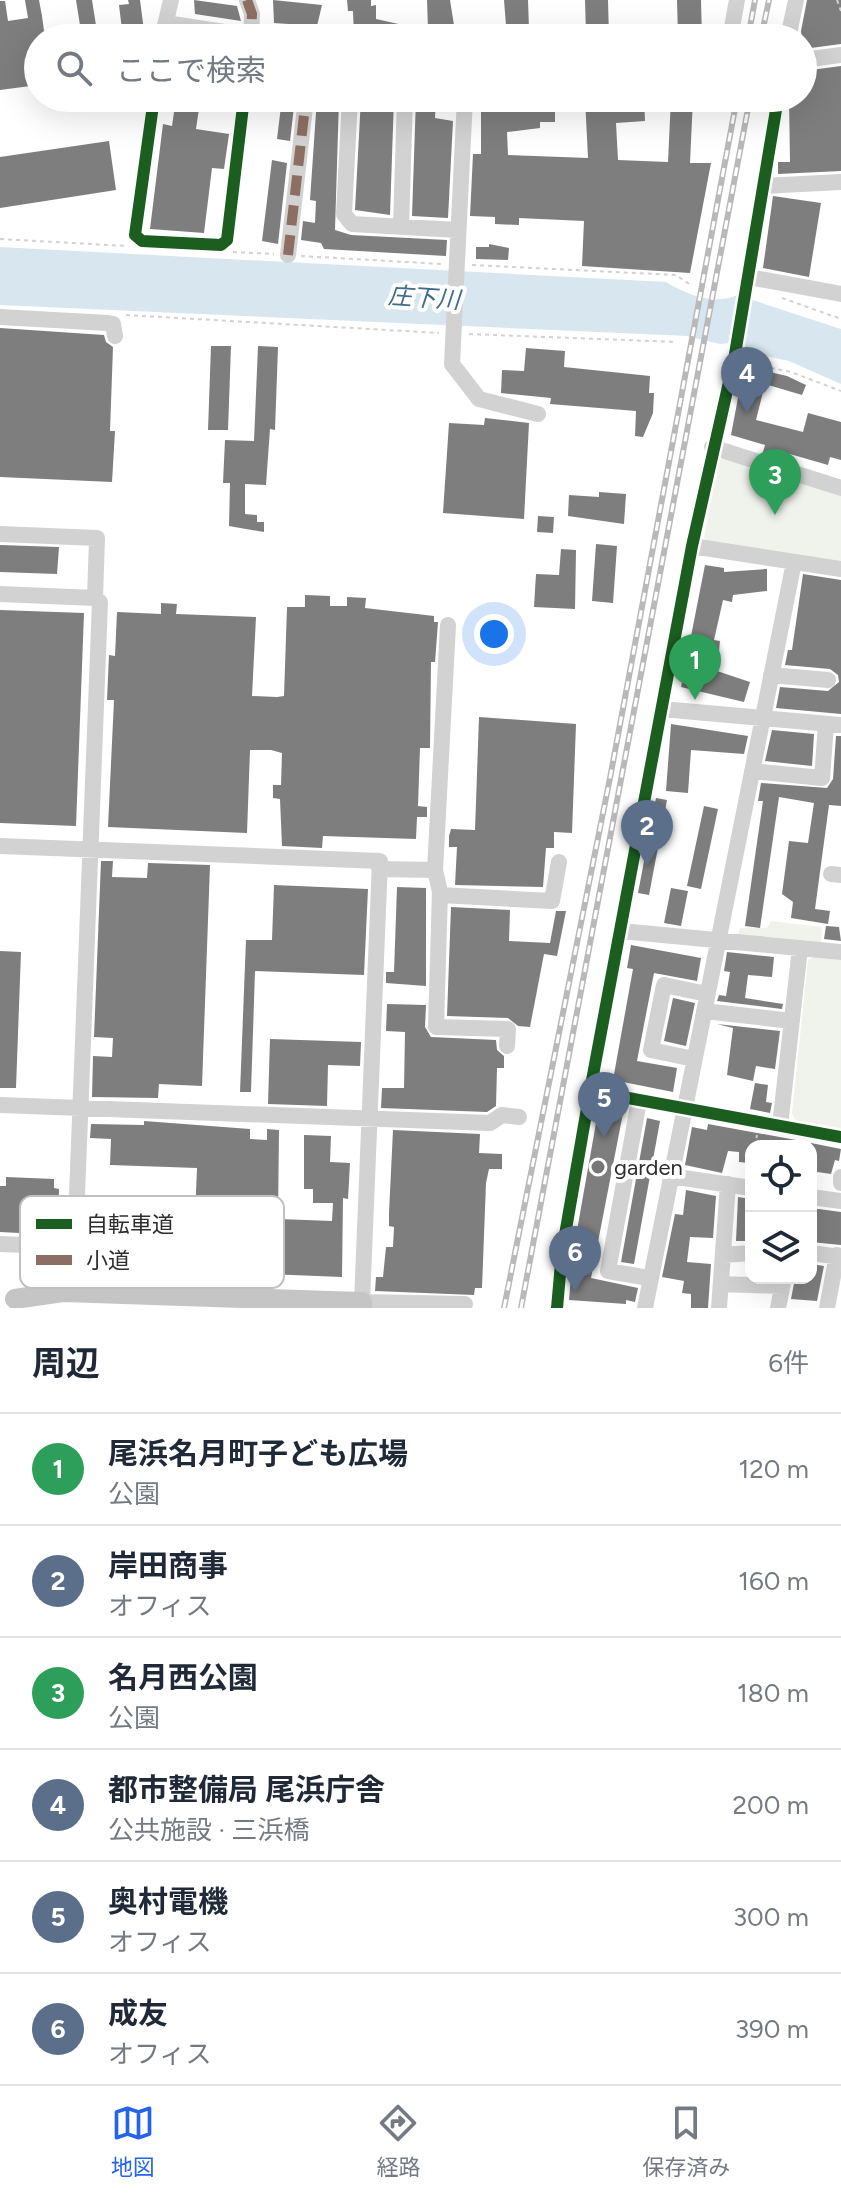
<!DOCTYPE html>
<html lang="ja">
<meta charset="utf-8">
<style>
body{margin:0;font-family:Figtree,"Noto Sans JP",sans-serif;background:#f2f2f3;color:#1f2937}
.controls{position:absolute;right:24px;bottom:24px;display:grid;overflow:hidden;border-radius:16px;box-shadow:0 8px 32px #0002}
.controls button{width:72px;height:72px;display:grid;place-items:center;padding:0;border:0;border-bottom:2px solid #e0e1e3;background:#fff;color:#1f2937;font:40px sans-serif}
.you{position:absolute;left:494px;top:634px;width:28px;height:28px;margin:-20px;border:6px solid #fff;border-radius:50%;background:#1a73e8;box-shadow:0 0 0 12px #1a73e833}
.badge{display:grid;place-items:center;width:52px;height:52px;border-radius:50%;background:#2563eb;color:#fff;font-size:26px;font-weight:700}
.pin{position:absolute;translate:-50% -66px;filter:drop-shadow(0 2px 4px #0008)}
.pin::after{content:'';position:absolute;top:42px;width:28px;height:24px;background:inherit;clip-path:polygon(0 0,100% 0,50% 100%)}
.list{margin:0;padding:0;list-style:none}
h2{display:flex;justify-content:space-between;align-items:center;height:104px;margin:0;padding:0 32px;font-size:34px}
h2 small{font-size:26px;font-weight:400;color:#747a83}
.list li{display:grid;grid-template-columns:52px 1fr auto;gap:24px;align-items:center;box-sizing:border-box;height:112px;padding:0 32px;border-top:2px solid #e0e1e3}
.list b{display:block;font-size:30px;white-space:nowrap}
.list p{margin:0;font-size:26px;white-space:nowrap;color:#747a83}
.list em{font-size:26px;font-style:normal;color:#747a83}
.icon{flex:none;width:44px;height:44px;fill:none;stroke:currentColor;stroke-width:2;stroke-linecap:round;stroke-linejoin:round}
.map{position:relative;flex:none;width:841px;height:1308px;overflow:hidden}
.search{position:absolute;background:#fff;box-shadow:0 8px 32px #0002;left:24px;right:24px;top:24px;height:88px;display:flex;align-items:center;gap:20px;box-sizing:border-box;padding:0 28px;border-radius:44px;color:#747a83;font-size:30px}
.sheet{height:776px;background:#fff}
nav{display:flex;justify-content:space-around;align-items:center;box-sizing:border-box;height:112px;border-top:2px solid #e0e1e3;background:#fff;font-size:22px;color:#747a83}
nav a{display:grid;justify-items:center;gap:4px}
nav .on{color:#2563eb}
.map>svg:first-child{display:block}
.green{fill:#f0f3eb}
.water{fill:#d8e6f0}
.building{fill:#7e7e7e}
.lines{fill:none;stroke-linecap:round;stroke-linejoin:round}
.path{stroke:#d2d2d2;stroke-width:2;stroke-dasharray:4 4;stroke-linecap:butt}
.minor{stroke:#d2d2d2;stroke-width:16}
.major{stroke:#c5c5c5;stroke-width:20}
.rail-casing{stroke:#b9b9b9;stroke-width:6}
.rail{stroke:#fff;stroke-width:3;stroke-dasharray:9;stroke-linecap:butt}
.quiet{stroke:#8d6e63;stroke-width:10;stroke-dasharray:20 10;stroke-linecap:butt}
.cycleway-casing{stroke:#fff;stroke-width:17}
.cycleway{stroke:#1b5e20;stroke-width:12}
.poi-dot{fill:#767676;stroke:#fff;stroke-width:3}
.labels{text-anchor:middle;stroke-width:8;stroke-linejoin:round;paint-order:stroke}
.poi-label{font-size:22px;fill:#2d2d2d;stroke:#fff;text-anchor:start}
.water-label{font-size:24px;font-style:italic;fill:#3f6d8b;stroke:#fff}
.key{fill:#fff;stroke:#c0c0c0;stroke-width:2}
.key-label{font-size:22px;fill:#2d2d2d}
</style>
<div class="map">
<svg width="841" height="1308" viewBox="0 0 841 1308">
<rect width="100%" height="100%" fill="#fff"/>
<path class="green" d="M 725,457 L 841,493 L 841,563 L 707,543 L 704,537 L 718,461 Z
M 771,921 L 822,927 L 821,944 L 738,936 L 740,928 L 767,928 Z
M 814,957 L 841,960 L 841,1129 L 796,1121 L 792,1114 L 808,960 Z"/>
<path class="water" d="M 0,247 L 666,282 C 685,294 716,306 737,295 L 841,329 L 841,384 L 789,361 L 746,352 L 730,343 L 720,344 L 687,336 L 0,305 Z"/>
<path class="building" d="M 25,0 L 39,0 L 42,16 L 45,38 L 38,38 L 38,85 L 0,90 L 0,1 L 5,1 L 8,21 L 28,18 Z
M 76,0 L 92,0 L 98,38 L 82,38 Z
M 128,0 L 140,0 L 145,38 L 123,38 L 119,5 L 129,4 Z
M 194,0 L 237,6 L 241,21 L 195,14 Z
M 273,0 L 322,5 L 317,26 L 274,23 Z
M 347,0 L 371,0 L 371,6 L 376,5 L 376,19 L 403,25 L 400,38 L 354,38 L 353,11 L 348,11 Z
M 427,0 L 450,0 L 456,38 L 433,38 L 432,28 L 428,29 Z
M 504,0 L 528,0 L 529,29 L 533,29 L 533,38 L 507,38 Z
M 585,0 L 608,0 L 609,38 L 586,35 Z
M 677,0 L 701,0 L 702,38 L 678,38 Z
M 807,0 L 841,0 L 841,44 L 803,49 L 801,31 Z
M 841,66 L 841,171 L 778,174 L 778,162 L 790,162 L 789,98 L 803,98 L 803,71 Z
M 176,98 L 195,98 L 195,102 L 200,102 L 196,129 L 229,134 L 224,169 L 212,168 L 204,233 L 150,229 L 163,124 L 172,126 Z
M 282,98 L 295,98 L 290,141 L 277,139 Z
M 317,98 L 339,99 L 335,230 L 351,235 L 447,240 L 446,256 L 324,249 L 321,243 L 301,240 L 303,221 L 315,223 L 316,201 L 310,200 Z
M 361,98 L 394,98 L 390,215 L 355,210 Z
M 416,98 L 436,98 L 435,118 L 453,121 L 448,218 L 412,216 Z
M 585,98 L 644,98 L 645,121 L 616,123 L 618,160 L 668,162 L 671,98 L 693,98 L 690,163 L 711,163 L 690,273 L 582,266 L 584,221 L 519,218 L 519,225 L 495,224 L 495,217 L 470,216 L 473,154 L 481,154 L 481,100 L 555,99 L 555,122 L 540,122 L 540,128 L 507,132 L 508,155 L 588,158 Z
M 109,141 L 116,190 L 0,208 L 0,157 Z
M 272,160 L 287,163 L 278,244 L 262,241 Z
M 773,196 L 821,203 L 809,277 L 763,268 Z
M 489,244 L 509,248 L 508,260 L 476,259 L 476,247 L 489,247 Z
M 0,328 L 104,335 L 106,342 L 113,347 L 110,431 L 115,431 L 112,482 L 0,477 Z
M 211,346 L 231,346 L 228,430 L 208,430 Z
M 258,346 L 278,347 L 275,430 L 270,429 L 266,485 L 245,484 L 245,514 L 257,515 L 257,522 L 264,522 L 264,532 L 229,526 L 230,483 L 223,483 L 225,440 L 254,441 Z
M 526,348 L 565,351 L 564,367 L 650,376 L 649,393 L 654,393 L 653,413 L 643,437 L 635,436 L 636,411 L 550,404 L 551,398 L 501,393 L 502,370 L 524,371 Z
M 744,366 L 787,376 L 806,385 L 802,395 L 765,384 L 756,420 L 803,432 L 808,413 L 841,422 L 841,460 L 830,457 L 828,465 L 776,450 L 775,456 L 763,452 L 765,445 L 731,435 Z
M 485,418 L 529,423 L 524,519 L 443,513 L 449,423 L 484,425 Z
M 599,492 L 626,494 L 624,524 L 568,516 L 569,495 L 599,497 Z
M 538,516 L 554,517 L 553,533 L 537,532 Z
M 596,544 L 617,546 L 613,603 L 592,601 Z
M 0,545 L 59,547 L 57,574 L 0,572 Z
M 561,549 L 576,550 L 575,609 L 534,607 L 536,574 L 559,575 Z
M 705,565 L 724,568 L 724,572 L 767,569 L 767,591 L 733,595 L 732,602 L 723,600 L 714,640 L 720,641 L 717,671 L 750,682 L 744,702 L 681,687 Z
M 803,574 L 841,580 L 841,714 L 776,708 L 780,687 L 828,691 L 839,682 L 838,675 L 830,669 L 785,665 L 788,650 L 792,650 Z
M 305,595 L 330,596 L 330,606 L 347,606 L 347,597 L 366,598 L 365,608 L 434,616 L 434,622 L 438,622 L 435,662 L 431,662 L 430,748 L 420,748 L 418,806 L 427,807 L 427,817 L 417,817 L 416,839 L 323,836 L 322,848 L 282,846 L 280,799 L 273,798 L 273,785 L 281,785 L 282,753 L 271,750 L 250,750 L 247,833 L 108,827 L 114,700 L 107,700 L 109,655 L 115,656 L 117,612 L 161,614 L 161,603 L 177,604 L 176,614 L 256,617 L 252,696 L 277,697 L 284,696 L 287,607 L 305,607 Z
M 0,610 L 84,613 L 76,826 L 0,823 Z
M 479,717 L 576,724 L 572,833 L 554,832 L 554,848 L 546,848 L 543,887 L 455,885 L 457,847 L 449,847 L 449,836 L 451,829 L 475,830 Z
M 671,724 L 748,736 L 744,754 L 691,750 L 688,793 L 666,791 Z
M 772,730 L 814,734 L 812,766 L 765,761 Z
M 836,736 L 841,736 L 841,806 L 829,805 L 815,909 L 830,911 L 828,924 L 791,918 L 793,902 L 782,894 L 789,841 L 808,843 L 814,803 L 779,797 L 760,928 L 745,926 L 763,801 L 758,801 L 761,783 L 827,788 L 833,779 Z
M 656,798 L 667,800 L 649,895 L 638,893 Z
M 704,806 L 718,809 L 701,889 L 687,886 Z
M 101,861 L 113,861 L 112,877 L 147,878 L 148,863 L 210,865 L 202,1086 L 159,1084 L 158,1098 L 92,1097 L 93,1056 L 112,1057 L 113,1038 L 94,1037 Z
M 274,885 L 368,889 L 364,975 L 255,971 L 251,1092 L 240,1092 L 246,940 L 272,940 Z
M 397,887 L 426,888 L 426,986 L 386,983 L 386,972 L 394,972 Z
M 671,888 L 688,891 L 681,926 L 664,923 Z
M 451,907 L 510,910 L 509,941 L 550,943 L 556,911 L 566,911 L 557,956 L 544,954 L 530,1027 L 518,1026 L 508,1018 L 447,1016 Z
M 826,926 L 839,927 L 841,941 L 824,939 Z
M 631,945 L 701,958 L 697,981 L 654,973 L 637,1061 L 677,1068 L 673,1092 L 613,1080 L 633,969 L 627,968 Z
M 0,951 L 21,952 L 16,1088 L 0,1088 Z
M 727,952 L 774,957 L 772,977 L 748,975 L 745,998 L 783,1004 L 782,1009 L 717,1001 L 719,995 L 726,996 L 730,972 L 724,971 Z
M 673,998 L 695,1003 L 686,1046 L 664,1041 Z
M 387,1004 L 426,1005 L 425,1027 L 431,1037 L 496,1040 L 497,1050 L 504,1056 L 504,1068 L 497,1068 L 496,1106 L 487,1112 L 381,1108 L 382,1088 L 404,1088 L 405,1032 L 386,1031 Z
M 717,1024 L 780,1031 L 775,1069 L 756,1066 L 753,1081 L 727,1075 L 733,1028 Z
M 270,1039 L 361,1042 L 360,1066 L 328,1065 L 327,1106 L 268,1104 Z
M 755,1083 L 768,1085 L 766,1102 L 772,1103 L 770,1113 L 750,1109 Z
M 599,1106 L 624,1108 L 591,1278 L 638,1288 L 635,1302 L 626,1300 L 626,1304 L 569,1300 L 573,1253 Z
M 647,1118 L 660,1121 L 634,1264 L 621,1262 Z
M 144,1121 L 250,1129 L 250,1139 L 267,1140 L 267,1129 L 279,1130 L 278,1219 L 332,1221 L 333,1203 L 313,1203 L 313,1189 L 304,1189 L 304,1135 L 331,1136 L 330,1162 L 350,1163 L 348,1199 L 343,1198 L 342,1277 L 110,1268 L 112,1213 L 195,1216 L 197,1168 L 110,1165 L 111,1139 L 90,1138 L 91,1124 L 144,1125 Z
M 708,1124 L 796,1140 L 801,1146 L 751,1146 L 749,1163 L 739,1162 L 739,1152 L 728,1151 L 722,1173 L 685,1165 L 692,1127 L 707,1130 Z
M 393,1130 L 480,1134 L 479,1153 L 502,1154 L 502,1169 L 489,1169 L 486,1183 L 482,1288 L 475,1288 L 474,1295 L 375,1291 L 376,1277 L 383,1277 L 386,1247 L 393,1247 L 394,1227 L 389,1226 L 389,1213 Z
M 811,1143 L 841,1149 L 839,1161 L 835,1160 L 831,1174 L 811,1171 Z
M 6,1177 L 54,1179 L 54,1188 L 59,1189 L 58,1235 L 0,1232 L 0,1186 L 6,1186 Z
M 686,1190 L 716,1196 L 713,1238 L 690,1237 L 687,1262 L 711,1264 L 708,1308 L 691,1308 L 691,1294 L 682,1293 L 684,1281 L 662,1277 L 675,1214 L 683,1215 Z
M 738,1197 L 751,1199 L 751,1241 L 736,1241 Z
M 811,1208 L 841,1212 L 841,1245 L 811,1242 Z
M 811,1264 L 824,1266 L 817,1301 L 791,1299 L 795,1278 L 811,1278 Z"/>
<g class="lines">
<path class="path" d="M 837,0 L 841,11
M 0,239 L 127,246
M 233,252 L 274,254
M 301,256 L 442,264
M 472,265 L 676,275 L 692,286
M 782,298 L 841,319
M 126,315 L 439,333
M 469,334 L 676,342
M 748,358 L 768,365
M 747,363 L 791,372 L 841,391
M 755,1146 L 757,1135"/>
<path class="minor" d="M 247,0 L 252,14 L 251,38
M 166,23 L 263,38
M 162,38 L 171,0
M 730,38 L 737,0
M 788,38 L 796,0
M 803,60 L 841,55
M 154,98 L 135,235 L 142,241 L 221,245 L 227,240 L 244,98
M 350,98 L 344,214 L 352,224 L 458,230
M 465,98 L 452,364 L 479,399 L 538,414
M 763,186 L 841,182
M 401,226 L 405,98
M 288,255 L 306,98
M 749,277 L 841,294
M 0,317 L 108,323 L 113,324 L 115,336
M 712,447 L 841,488
M 0,534 L 97,538 L 95,598 L 0,594
M 692,546 L 841,569
M 771,675 L 828,680
M 662,709 L 841,725
M 752,771 L 822,778 L 826,724
M 0,846 L 380,861 L 362,1302 L 465,1304
M 379,869 L 435,870 L 448,625
M 435,870 L 440,892 L 436,1027 L 508,1029 L 507,1046
M 831,874 L 841,875
M 440,895 L 552,901 L 559,862
M 621,931 L 841,952
M 704,1011 L 792,1021
M 694,1059 L 651,1050 L 664,985 L 707,994
M 590,1091 L 841,1137
M 639,1101 L 608,1271 L 649,1278
M 0,1105 L 490,1123 L 502,1115 L 519,1117
M 780,1126 L 800,948
M 670,1176 L 751,1188
M 841,1177 L 841,1183
M 811,1197 L 841,1201
M 0,1244 L 75,1247 L 100,602 L 95,598
M 811,1253 L 841,1257
M 723,1255 L 751,1253
M 721,1284 L 782,1286
M 557,1308 L 562,1252 L 590,1091 L 692,546 L 734,360 L 778,98
M 645,1308 L 794,562
M 719,1308 L 728,1184
M 778,1308 L 784,1278
M 827,1308 L 837,1255"/>
<path class="major" d="M 15,1299 L 63,1292 L 362,1302 L 362,1308"/>
<defs>
<path id="rail" d="M 748,38 L 755,0
M 761,38 L 769,0
M 504,1308 L 610,778 L 737,98
M 521,1308 L 750,98"/>
</defs>
<use href="#rail" class="rail-casing"/>
<use href="#rail" class="rail"/>
<path class="quiet" d="M 247,0 L 252,14 L 251,35
M 288,255 L 306,98"/>
<defs>
<path id="cycleway" d="M 154,98 L 135,235 L 142,241 L 221,245 L 227,240 L 244,98
M 590,1091 L 841,1137
M 557,1308 L 562,1252 L 590,1091 L 692,546 L 734,360 L 778,98"/>
</defs>
<use href="#cycleway" class="cycleway-casing"/>
<use href="#cycleway" class="cycleway"/>
</g>
<circle class="poi-dot" cx="598" cy="1167" r="8"/>
<g class="labels">
<g class="poi-label">
<text x="614" y="1175">garden</text>
</g>
<g class="water-label">
<text transform="translate(424 298) rotate(4)" y="8">庄下川</text>
</g>
</g>
<rect x="20" y="1196" width="264" height="92" rx="12" class="key"/>
<rect x="36" y="1219" width="36" height="10" fill="#1b5e20"/>
<rect x="36" y="1255" width="36" height="10" fill="#8d6e63"/>
<g class="key-label">
<text x="86" y="1232">自転車道</text>
<text x="86" y="1268">小道</text>
</g>
</svg>
<div class="controls">
<button><svg class="icon" aria-label="locate" viewBox="0 0 24 24"><circle cx="12" cy="12" r="6"/><path d="M12 2v4M12 18v4M2 12h4M18 12h4"/></svg></button>
<button><svg class="icon" aria-label="layers" viewBox="0 0 24 24"><path d="M12 4l9 5-9 5-9-5zM3 14l9 5 9-5"/></svg></button>
</div>
<div class="you"></div>
<div class="pin badge" style="left:695px;top:700px;background:#2e9e5b">1</div>
<div class="pin badge" style="left:647px;top:866px;background:#5c6f8a">2</div>
<div class="pin badge" style="left:775px;top:515px;background:#2e9e5b">3</div>
<div class="pin badge" style="left:747px;top:413px;background:#5c6f8a">4</div>
<div class="pin badge" style="left:604px;top:1138px;background:#5c6f8a">5</div>
<div class="pin badge" style="left:575px;top:1292px;background:#5c6f8a">6</div>
<div class="search"><svg class="icon" aria-label="search" viewBox="0 0 24 24"><circle cx="10" cy="10" r="6"/><path d="M15 15l6 6"/></svg>ここで検索</div>
</div>
<section class="sheet">
<h2>周辺<small>6件</small></h2>
<ul class="list">
<li><span class="badge" style="background:#2e9e5b">1</span><div><b>尾浜名月町子ども広場</b><p>公園</p></div><em>120 m</em></li>
<li><span class="badge" style="background:#5c6f8a">2</span><div><b>岸田商事</b><p>オフィス</p></div><em>160 m</em></li>
<li><span class="badge" style="background:#2e9e5b">3</span><div><b>名月西公園</b><p>公園</p></div><em>180 m</em></li>
<li><span class="badge" style="background:#5c6f8a">4</span><div><b>都市整備局 尾浜庁舎</b><p>公共施設 · 三浜橋</p></div><em>200 m</em></li>
<li><span class="badge" style="background:#5c6f8a">5</span><div><b>奥村電機</b><p>オフィス</p></div><em>300 m</em></li>
<li><span class="badge" style="background:#5c6f8a">6</span><div><b>成友</b><p>オフィス</p></div><em>390 m</em></li>
</ul>
</section>
<nav>
<a class="on"><svg class="icon" aria-label="map" viewBox="0 0 24 24"><path d="M3 6l6-2 6 2 6-2v14l-6 2-6-2-6 2zM9 4v14M15 6v14"/></svg>地図</a>
<a><svg class="icon" aria-label="directions" viewBox="0 0 24 24"><path d="M12 3l9 9-9 9-9-9zM9 14v-3h6M13 9l2 2-2 2"/></svg>経路</a>
<a><svg class="icon" aria-label="saved" viewBox="0 0 24 24"><path d="M7 4h10v16l-5-4-5 4z"/></svg>保存済み</a>
</nav>
